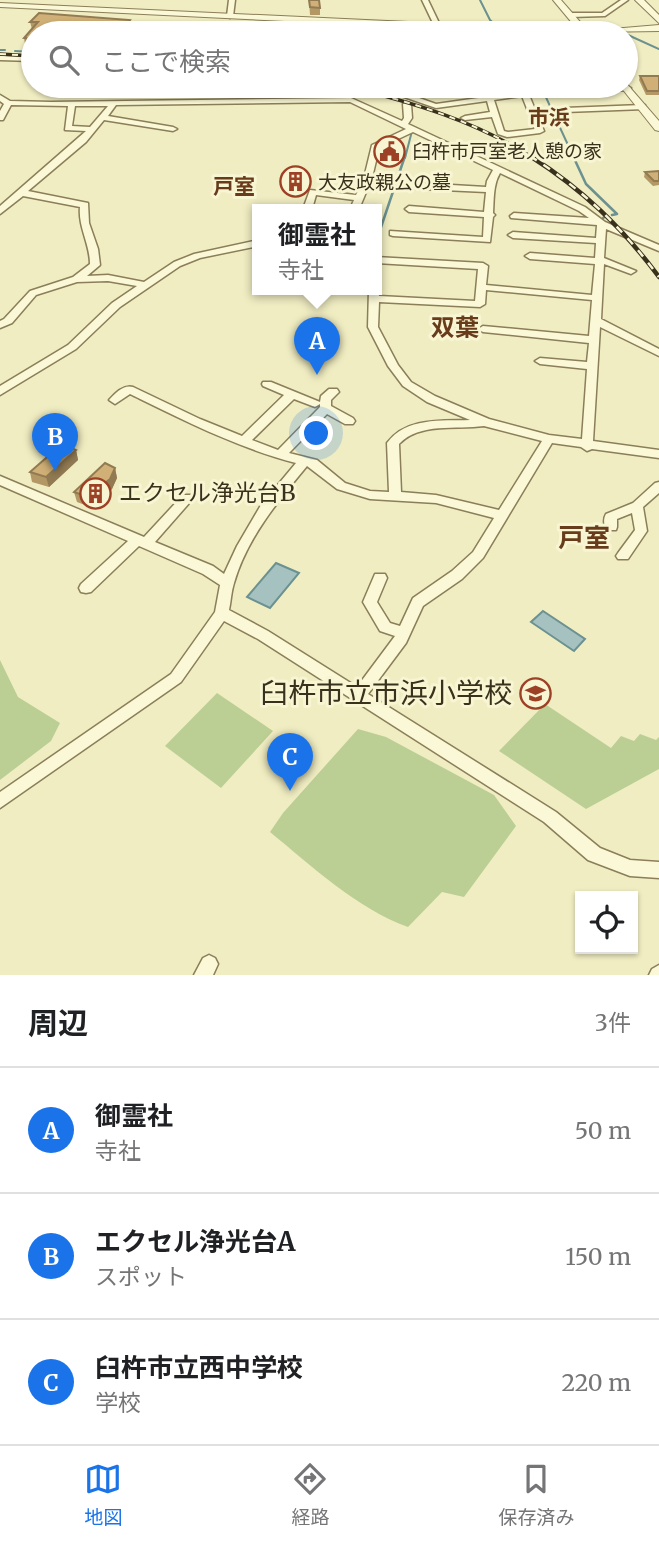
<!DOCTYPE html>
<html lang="ja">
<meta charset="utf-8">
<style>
body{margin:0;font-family:Merriweather,"Noto Sans JP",serif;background:#f2f2f2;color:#202124}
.controls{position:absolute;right:21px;bottom:21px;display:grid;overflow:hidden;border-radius:0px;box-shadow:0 2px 5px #0004}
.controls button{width:63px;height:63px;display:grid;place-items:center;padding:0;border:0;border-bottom:2px solid #e0e0e0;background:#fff;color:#202124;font:35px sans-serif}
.you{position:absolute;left:317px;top:434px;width:24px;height:24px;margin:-18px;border:5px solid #fff;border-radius:50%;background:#1a73e8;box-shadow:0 0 0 10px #1a73e833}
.badge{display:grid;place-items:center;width:46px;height:46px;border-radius:50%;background:#1a73e8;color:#fff;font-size:23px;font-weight:700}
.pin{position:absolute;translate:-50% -58px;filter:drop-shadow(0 2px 4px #0008)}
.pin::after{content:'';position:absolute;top:37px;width:24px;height:21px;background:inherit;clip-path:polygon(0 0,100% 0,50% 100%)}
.popup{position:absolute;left:252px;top:204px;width:130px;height:91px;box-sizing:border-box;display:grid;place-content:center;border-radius:0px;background:#fff;filter:drop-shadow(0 2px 5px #0005);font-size:23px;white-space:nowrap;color:#757577}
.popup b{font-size:26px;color:#202124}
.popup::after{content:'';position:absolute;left:50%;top:100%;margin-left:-14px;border:14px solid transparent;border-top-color:#fff}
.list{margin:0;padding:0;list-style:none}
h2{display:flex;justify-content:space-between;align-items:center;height:91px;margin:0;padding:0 28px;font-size:30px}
h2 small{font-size:23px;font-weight:400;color:#757577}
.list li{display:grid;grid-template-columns:46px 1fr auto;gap:21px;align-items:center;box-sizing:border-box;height:126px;padding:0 28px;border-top:2px solid #e0e0e0}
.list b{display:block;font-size:26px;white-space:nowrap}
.list p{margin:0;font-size:23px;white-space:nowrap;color:#757577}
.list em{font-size:23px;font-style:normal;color:#757577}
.icon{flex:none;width:38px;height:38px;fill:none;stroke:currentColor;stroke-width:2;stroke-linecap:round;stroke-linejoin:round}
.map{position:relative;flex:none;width:659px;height:975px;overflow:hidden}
.search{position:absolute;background:#fff;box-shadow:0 2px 5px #0004;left:21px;right:21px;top:21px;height:77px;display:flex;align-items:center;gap:18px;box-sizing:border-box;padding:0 24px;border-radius:38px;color:#757577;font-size:26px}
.sheet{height:469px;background:#fff}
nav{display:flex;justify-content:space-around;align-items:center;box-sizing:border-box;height:98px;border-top:2px solid #e0e0e0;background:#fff;font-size:19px;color:#757577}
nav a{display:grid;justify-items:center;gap:4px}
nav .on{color:#1a73e8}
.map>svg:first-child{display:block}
.green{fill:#bbcf95}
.water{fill:#a5c2c0;stroke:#6b9190;stroke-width:2}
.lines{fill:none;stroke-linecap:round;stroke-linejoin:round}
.stream-far1{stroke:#6b9190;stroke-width:2}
.stream{stroke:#6b9190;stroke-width:2.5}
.minor-casing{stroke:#8b7e58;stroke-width:3}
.tertiary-casing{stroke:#8b7e58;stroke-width:2}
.minor{fill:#faf8d6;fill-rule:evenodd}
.tertiary{fill:#faf8d6;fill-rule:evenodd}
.rail-far1-casing{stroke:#3a311d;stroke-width:3.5}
.rail-casing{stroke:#3a311d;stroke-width:4.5}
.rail-far1{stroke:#f7f5d2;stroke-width:2;stroke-dasharray:6;stroke-linecap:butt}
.rail{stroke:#f7f5d2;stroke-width:2.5;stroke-dasharray:8;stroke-linecap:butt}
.wall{fill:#b39765}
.shaded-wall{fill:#927b53}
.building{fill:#d0b076;stroke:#927b53;stroke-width:2}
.labels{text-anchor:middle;stroke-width:6;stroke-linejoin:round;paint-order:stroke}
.far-poi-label{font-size:19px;fill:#3a311d;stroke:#f7f5d2;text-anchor:start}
.far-quarter-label{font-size:21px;font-weight:bold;fill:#683c1b;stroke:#f7f5d2}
.far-neighbourhood-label{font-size:21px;font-weight:bold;fill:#683c1b;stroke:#f7f5d2}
.poi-label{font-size:23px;fill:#3a311d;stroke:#f7f5d2;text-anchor:start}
.neighbourhood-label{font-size:24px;font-weight:bold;fill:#683c1b;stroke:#f7f5d2}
.quarter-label{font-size:26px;font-weight:bold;fill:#683c1b;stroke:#f7f5d2}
.near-poi-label{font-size:28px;fill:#3a311d;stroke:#f7f5d2;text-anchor:end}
</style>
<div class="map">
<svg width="659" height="975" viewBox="0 0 659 975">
<rect width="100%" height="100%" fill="#f0edc2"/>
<path class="green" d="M 0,660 L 18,697 L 60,723 L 51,741 L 0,780 Z
M 217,693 L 273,731 L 221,788 L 165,746 Z
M 545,704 L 611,748 L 621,736 L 634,741 L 640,734 L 656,740 L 659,737 L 659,769 L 586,809 L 499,751 Z
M 358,729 L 386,737 L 494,795 L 516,826 L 464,897 L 442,892 L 408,927 C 356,908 313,867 270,832 L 283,813 Z"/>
<path class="water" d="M 276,563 L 299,573 L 270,608 L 247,597 Z
M 543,611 L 585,639 L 574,651 L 531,622 Z"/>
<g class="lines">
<path class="stream-far1" d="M 480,0 L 490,20 L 498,27
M 628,35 L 659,49
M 0,50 L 5,50
M 15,51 L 33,52
M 544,93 L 574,158
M 415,94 L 419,86
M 405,158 L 412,131"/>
<path class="stream" d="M 573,156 L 586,184 L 617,214 L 612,215
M 603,218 L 606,216
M 376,242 L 405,156"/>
<defs>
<path id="minor" d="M 229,0 L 235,0 L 233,16 L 230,18 L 227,16 Z
M 422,0 L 428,0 L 439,23 L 439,33 L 433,33 L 433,23 Z
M 621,0 L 628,0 L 605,16 L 570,17 L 567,15 L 570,13 L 602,13 Z
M 0,56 L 33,57 L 33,61 L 0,60 Z
M 627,86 L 631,88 L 630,90 L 529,95 L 544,131 L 540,133 L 507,137 L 498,134 L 492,117 L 465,120 L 461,118 L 465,116 L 490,112 L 487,101 L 436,108 L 384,90 L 391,88 L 436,104 L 541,89 ZM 522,96 L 535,129 L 508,132 L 504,131 L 494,100 Z
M 0,95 L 10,101 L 51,102 L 351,98 L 402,121 L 404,118 L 403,104 L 407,102 L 411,104 L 412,118 L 408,124 L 585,207 L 605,222 L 659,245 L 659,251 L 606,229 L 604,258 L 636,271 L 631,274 L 604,264 L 601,319 L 659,349 L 659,356 L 600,327 L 593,441 L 659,450 L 659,458 L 592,449 L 587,451 L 581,447 L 552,443 L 483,558 L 462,579 L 423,606 L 406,643 L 368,694 L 556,812 L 600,848 L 630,860 L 659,862 L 659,878 L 630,876 L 588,860 L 544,822 L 258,639 L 224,621 L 181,682 L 0,808 L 0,792 L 171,674 L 215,612 L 220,585 L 203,574 L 139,546 L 91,592 L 86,593 L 81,592 L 79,588 L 81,584 L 128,541 L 0,485 L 0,476 L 144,537 L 183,495 L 191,495 L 193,498 L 191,501 L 155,542 L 213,566 L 224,574 L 237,546 L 261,505 L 296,463 C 238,448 183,420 130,394 L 115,404 L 109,400 C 115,393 124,384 133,387 L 200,419 L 242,436 L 284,395 L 263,386 L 262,384 L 263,382 L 271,382 L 320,402 L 321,396 L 329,389 L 337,389 L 339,392 L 331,400 L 331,406 L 353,418 L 355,421 L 353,424 L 345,424 L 327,414 L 289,453 L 317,460 L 345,483 L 370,491 L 389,492 L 387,443 C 406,417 441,421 470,420 L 427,402 L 403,386 L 388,366 L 368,327 L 369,289 L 376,289 L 377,287 L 379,296 L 475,301 L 478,269 L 376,263 L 376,257 L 483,263 L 488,266 L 486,285 L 592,295 L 595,264 L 530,259 L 525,256 L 530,253 L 595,258 L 596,243 L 513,238 L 508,235 L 513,232 L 596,238 L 597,225 L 511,218 L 510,216 L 514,213 L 589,218 L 579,211 L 500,173 C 493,185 494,199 493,213 L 495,215 L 493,217 L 490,242 L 393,236 L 390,235 L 390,231 L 483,237 L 484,217 L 409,212 L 405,209 L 409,206 L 484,212 L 486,192 L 400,188 L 396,185 L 400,182 L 486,187 L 487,181 L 493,170 L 413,132 L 379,148 L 372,178 L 359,209 L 350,209 L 354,200 L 316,195 L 312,209 L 303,209 L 310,190 L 356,195 L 364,178 L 372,145 L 406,129 L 350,102 L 116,105 L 108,116 L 173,127 L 177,129 L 173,131 L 104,120 L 86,142 L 28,191 L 88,203 L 89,223 L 98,249 L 100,265 L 87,276 L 108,275 L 144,282 L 174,262 L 194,254 L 258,240 L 258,246 L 200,258 L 180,266 L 120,307 L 76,349 L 0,395 L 0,386 L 68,345 L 112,303 L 137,286 L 108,281 L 77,282 L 36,295 L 12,323 L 0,328 L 0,321 L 4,319 L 30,291 L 73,277 L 90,264 C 90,244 78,227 80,207 L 23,196 L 0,214 L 0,206 L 86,131 L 65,130 L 68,106 L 11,105 L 3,120 L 0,120 L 0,111 L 4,104 L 0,101 ZM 75,106 L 108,106 L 90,127 L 72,126 ZM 486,290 L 592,300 L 589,336 L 483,326 L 478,329 L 483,332 L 589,343 L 587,362 L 540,358 L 535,361 L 540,364 L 587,369 L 582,439 L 549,435 L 489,419 L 435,396 L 411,382 L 398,365 L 378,327 L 379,302 L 480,307 L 485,304 ZM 294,399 L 315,407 L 320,404 L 320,407 L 278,450 L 252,440 ZM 484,426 L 542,441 L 499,510 L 436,495 L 401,492 L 399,444 C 420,422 456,430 484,426 ZM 307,466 L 337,489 L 370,499 L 436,503 L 494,518 L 473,552 L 452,571 L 413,598 L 400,626 L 390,623 L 377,602 L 387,578 L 385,574 L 375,574 L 363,602 L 380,631 L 395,636 L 357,687 L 268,631 L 229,610 C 231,601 231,592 234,583 C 247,538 278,501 307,466 Z
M 642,105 L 645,105 L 645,109 L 565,112 L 561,110 L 565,108 Z
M 659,482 L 659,493 L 643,507 L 647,531 L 628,559 L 618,559 L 616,556 L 618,553 L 635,530 L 632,513 L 617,519 L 617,527 L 616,530 L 606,530 C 604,525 603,519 606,514 L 633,503 L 655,483 Z
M 209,955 L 215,958 L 218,964 L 213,975 L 194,975 L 203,958 Z
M 659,965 L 659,975 L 649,975 L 652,969 Z"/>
<path id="tertiary" d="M 553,0 L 561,0 L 588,31 L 659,25 L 659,31 L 532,33 L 0,7 L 0,3 L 578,30 Z
M 635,0 L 644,0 L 659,15 L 659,23 Z
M 626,83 L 659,121 L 659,131 L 655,130 L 620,86 L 626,86 Z"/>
</defs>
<use href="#minor" class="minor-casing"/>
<use href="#tertiary" class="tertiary-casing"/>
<use href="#minor" class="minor"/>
<use href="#tertiary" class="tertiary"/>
<defs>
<path id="rail-far1" d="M 0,54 L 33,56
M 346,86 C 411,102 476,121 533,158"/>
<path id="rail" d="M 530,156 C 582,189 622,227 659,277"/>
</defs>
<use href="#rail-far1" class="rail-far1-casing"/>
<use href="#rail" class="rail-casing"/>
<use href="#rail-far1" class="rail-far1"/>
<use href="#rail" class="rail"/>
</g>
<path class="wall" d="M 309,0 L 320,8 L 320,15 L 310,15 Z
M 30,22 L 132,31 L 130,33 L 33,33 L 33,50 L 26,50 L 24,38 L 32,29 Z
M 640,76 L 659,76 L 659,95 L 646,95 L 639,80 Z
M 659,171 L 659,185 L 653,186 L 644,177 L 645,172 Z
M 76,450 L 78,460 L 49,487 L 32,482 L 30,472 Z
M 115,468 L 117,478 L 112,489 L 94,503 L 93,508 L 77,502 L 74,492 Z"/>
<path class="shaded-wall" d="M 130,20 L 132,31 L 130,33 L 121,33 Z
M 76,450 L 78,460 L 49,487 L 46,477 Z
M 115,468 L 117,478 L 112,489 L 94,503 L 93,508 L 91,498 L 92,493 Z"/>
<path class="building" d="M 309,0 L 319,0 L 320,8 L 310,7 Z
M 39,13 L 130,20 L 121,33 L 33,33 L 33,39 L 24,38 L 38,22 L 30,22 Z
M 640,76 L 659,76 L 659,91 L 647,91 Z
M 659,171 L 659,181 L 654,181 L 645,172 Z
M 62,444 L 76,450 L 46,477 L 30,472 Z
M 105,463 L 115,468 L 110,479 L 92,493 L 91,498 L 74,492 Z"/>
<defs>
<symbol id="civic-ring" viewBox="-11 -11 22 22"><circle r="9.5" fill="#f7f5d2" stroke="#9c4026" stroke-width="1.5"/><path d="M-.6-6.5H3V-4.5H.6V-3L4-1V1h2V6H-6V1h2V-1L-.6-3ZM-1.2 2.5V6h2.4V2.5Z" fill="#9c4026"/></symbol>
<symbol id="building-ring" viewBox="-11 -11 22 22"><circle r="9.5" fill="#f7f5d2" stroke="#9c4026" stroke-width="1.5"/><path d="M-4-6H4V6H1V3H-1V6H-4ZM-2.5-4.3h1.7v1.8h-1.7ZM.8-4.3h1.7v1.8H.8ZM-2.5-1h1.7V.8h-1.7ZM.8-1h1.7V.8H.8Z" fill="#9c4026"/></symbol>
<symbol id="school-ring" viewBox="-11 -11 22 22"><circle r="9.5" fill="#f7f5d2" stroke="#9c4026" stroke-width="1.5"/><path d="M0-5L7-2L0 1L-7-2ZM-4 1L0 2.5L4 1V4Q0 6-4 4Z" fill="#9c4026"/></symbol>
</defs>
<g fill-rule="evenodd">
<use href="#civic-ring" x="372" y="134" width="35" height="35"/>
<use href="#building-ring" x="278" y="164" width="35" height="35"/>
<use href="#building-ring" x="78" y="476" width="35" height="35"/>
<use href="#school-ring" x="518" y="676" width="35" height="35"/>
</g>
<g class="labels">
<g class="far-poi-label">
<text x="412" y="158">臼杵市戸室老人憩の家</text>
<text x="318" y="189">大友政親公の墓</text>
</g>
<g class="far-quarter-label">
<text x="549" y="125">市浜</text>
</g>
<g class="far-neighbourhood-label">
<text x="234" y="194">戸室</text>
</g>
<g class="poi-label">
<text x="119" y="501">エクセル浄光台B</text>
</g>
<g class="neighbourhood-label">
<text x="455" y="336">双葉</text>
</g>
<g class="quarter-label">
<text x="584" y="547">戸室</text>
</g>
<g class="near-poi-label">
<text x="512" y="703">臼杵市立市浜小学校</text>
</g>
</g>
</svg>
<div class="controls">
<button><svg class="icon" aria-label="locate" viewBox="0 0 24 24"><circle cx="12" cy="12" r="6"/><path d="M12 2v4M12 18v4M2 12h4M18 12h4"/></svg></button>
</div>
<div class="you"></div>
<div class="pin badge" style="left:317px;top:375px">A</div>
<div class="popup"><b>御霊社</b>寺社</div>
<div class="pin badge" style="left:55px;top:471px">B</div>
<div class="pin badge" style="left:290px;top:791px">C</div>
<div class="search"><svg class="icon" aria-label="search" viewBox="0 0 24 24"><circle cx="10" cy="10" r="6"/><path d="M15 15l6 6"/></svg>ここで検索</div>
</div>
<section class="sheet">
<h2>周辺<small>3件</small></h2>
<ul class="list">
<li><span class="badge">A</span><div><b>御霊社</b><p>寺社</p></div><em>50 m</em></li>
<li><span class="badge">B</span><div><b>エクセル浄光台A</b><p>スポット</p></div><em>150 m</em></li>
<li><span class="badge">C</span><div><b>臼杵市立西中学校</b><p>学校</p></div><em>220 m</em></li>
</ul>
</section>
<nav>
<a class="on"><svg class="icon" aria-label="map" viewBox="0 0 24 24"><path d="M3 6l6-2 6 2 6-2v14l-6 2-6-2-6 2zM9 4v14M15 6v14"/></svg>地図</a>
<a><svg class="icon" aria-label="directions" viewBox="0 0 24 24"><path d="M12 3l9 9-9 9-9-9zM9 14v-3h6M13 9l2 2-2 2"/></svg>経路</a>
<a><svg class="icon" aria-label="saved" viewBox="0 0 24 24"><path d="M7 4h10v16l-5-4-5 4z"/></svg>保存済み</a>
</nav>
